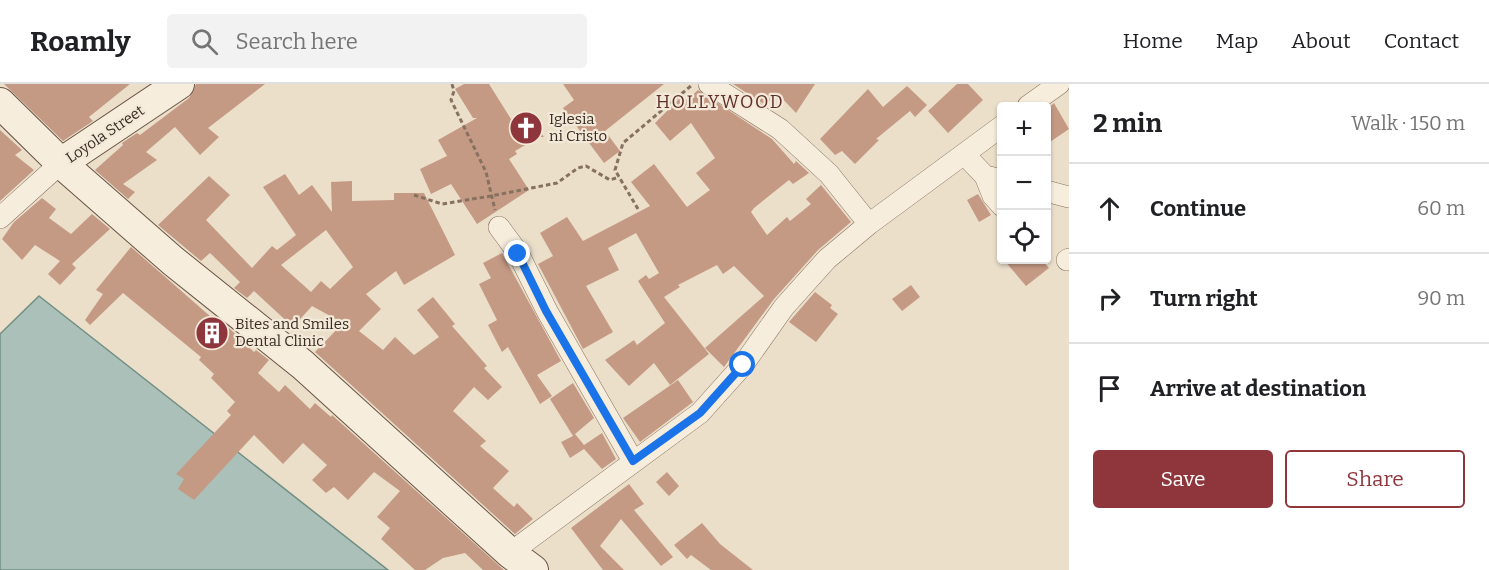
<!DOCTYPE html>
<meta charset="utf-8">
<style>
body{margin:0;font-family:Bitter,serif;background:#f2f2f2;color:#202124}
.controls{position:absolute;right:18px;top:18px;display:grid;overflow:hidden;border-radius:6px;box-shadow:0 2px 4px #0004}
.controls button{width:54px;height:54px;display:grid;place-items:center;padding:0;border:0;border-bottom:2px solid #e0e0e0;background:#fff;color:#202124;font:30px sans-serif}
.stop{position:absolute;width:18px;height:18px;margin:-14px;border:4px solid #1a73e8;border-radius:50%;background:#fff}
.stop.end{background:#1a73e8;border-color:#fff;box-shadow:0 2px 6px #0008}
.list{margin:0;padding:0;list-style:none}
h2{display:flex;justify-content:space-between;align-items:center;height:78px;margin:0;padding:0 24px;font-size:26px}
h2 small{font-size:20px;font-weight:400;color:#757577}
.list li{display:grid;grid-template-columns:39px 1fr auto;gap:18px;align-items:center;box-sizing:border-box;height:90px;padding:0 24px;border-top:2px solid #e0e0e0}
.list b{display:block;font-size:22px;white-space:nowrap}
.list em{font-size:20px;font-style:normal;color:#757577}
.actions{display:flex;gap:12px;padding:18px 24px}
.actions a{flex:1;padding:14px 0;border:2px solid #8f363d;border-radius:6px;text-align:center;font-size:21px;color:#8f363d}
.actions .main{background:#8f363d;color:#fff}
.icon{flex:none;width:33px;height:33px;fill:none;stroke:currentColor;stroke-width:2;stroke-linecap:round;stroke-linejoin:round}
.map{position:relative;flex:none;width:1069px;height:486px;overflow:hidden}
header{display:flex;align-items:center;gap:36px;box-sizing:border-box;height:84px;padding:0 30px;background:#fff;border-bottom:2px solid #e0e0e0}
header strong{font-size:28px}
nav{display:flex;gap:33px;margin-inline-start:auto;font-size:21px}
.search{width:420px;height:54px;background:#f2f2f2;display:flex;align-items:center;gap:15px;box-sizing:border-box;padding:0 21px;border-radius:6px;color:#757577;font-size:22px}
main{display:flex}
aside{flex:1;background:#fff}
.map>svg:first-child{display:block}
.water{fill:#aac0b8;stroke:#718e84;stroke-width:1.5}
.building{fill:#c59a84;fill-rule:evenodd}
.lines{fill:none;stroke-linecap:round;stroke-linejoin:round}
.street-casing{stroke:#867160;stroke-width:22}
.secondary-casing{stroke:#685343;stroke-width:32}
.path{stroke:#867160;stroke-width:3;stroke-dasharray:4.5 3;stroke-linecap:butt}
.street{stroke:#f6eddd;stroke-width:21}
.secondary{stroke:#f6eddd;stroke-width:30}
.route{stroke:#1a73e8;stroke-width:8}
.labels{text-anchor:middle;stroke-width:4.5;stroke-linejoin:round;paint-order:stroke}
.poi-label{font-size:15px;fill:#382b22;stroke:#f3e9d9;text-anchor:start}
.street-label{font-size:15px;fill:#382b22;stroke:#f3e9d9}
.quarter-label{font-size:18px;letter-spacing:1.5px;fill:#602e26;stroke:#f3e9d9}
</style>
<header>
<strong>Roamly</strong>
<div class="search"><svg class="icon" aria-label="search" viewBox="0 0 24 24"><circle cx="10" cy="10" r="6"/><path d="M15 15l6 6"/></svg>Search here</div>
<nav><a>Home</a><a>Map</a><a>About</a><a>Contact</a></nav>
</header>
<main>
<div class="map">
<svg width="1069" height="486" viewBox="0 0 1069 486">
<rect width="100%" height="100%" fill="#ebdfca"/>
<path class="water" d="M 39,212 L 388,486 L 0,486 L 0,250 Z"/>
<path class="building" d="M 4,0 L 130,0 L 89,33 L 93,37 L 63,57 Z
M 196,0 L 265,0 L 208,44 L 219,53 L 200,71 L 175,43 L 146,68 L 157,76 L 123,100 L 135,108 L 128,115 L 95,86 L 123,61 L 122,59 L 137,49 L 140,51 L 189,14 Z
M 464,0 L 489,0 L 511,35 L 524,27 L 544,53 L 539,53 L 515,67 L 517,70 L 509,75 L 529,106 L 477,140 L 451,100 L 431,110 L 420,85 L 447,72 L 438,56 L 477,34 L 473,34 L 455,5 Z
M 563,0 L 664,0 L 605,47 L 620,67 L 604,79 L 563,24 L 574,16 Z
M 733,0 L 815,0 L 796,29 L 778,10 L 765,21 Z
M 957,0 L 968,0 L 983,16 L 948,49 L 928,27 Z
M 907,2 L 927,21 L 915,33 L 910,27 L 876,55 L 879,56 L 855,80 L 842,67 L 835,71 L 820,55 L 868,5 L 883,23 Z
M 698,6 L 772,55 L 794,80 L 796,77 L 809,89 L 793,100 L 789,96 L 754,124 L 751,128 L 767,151 L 787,133 L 790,137 L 811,120 L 806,115 L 821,101 L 851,138 L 818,166 L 774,215 L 724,283 L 705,264 L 764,212 L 734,182 L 723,190 L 717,181 L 678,201 L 680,203 L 664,213 L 709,270 L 670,301 L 654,279 L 629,302 L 605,276 L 634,256 L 637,261 L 665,239 L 638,197 L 646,191 L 649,195 L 659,189 L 636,149 L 608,164 L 619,186 L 586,202 L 613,248 L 583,265 L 538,180 L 553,172 L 540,149 L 567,133 L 583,157 L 650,122 L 631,98 L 654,80 L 687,123 L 710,106 L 696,89 L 715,74 L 691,39 L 670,57 L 655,39 L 682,12 L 687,16 Z
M 1054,19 L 1069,45 L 1047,60 L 1047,25 Z
M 0,46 L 22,66 L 15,71 L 34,86 L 0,117 Z
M 285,90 L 299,111 L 312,101 L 332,128 L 331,98 L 352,97 L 352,117 L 394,116 L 394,109 L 424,109 L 455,171 L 404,201 L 396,187 L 366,210 L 381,225 L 359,247 L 383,266 L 395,253 L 414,271 L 439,253 L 417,226 L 433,213 L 455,240 L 452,242 L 487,282 L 484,284 L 502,303 L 488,316 L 474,303 L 453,327 L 486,357 L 480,362 L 509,387 L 493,404 L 514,423 L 517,419 L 533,435 L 515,450 L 315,268 L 343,239 L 312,222 L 293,243 L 254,207 L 247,214 L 234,204 L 240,198 L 210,169 L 201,177 L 158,141 L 209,92 L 230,111 L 206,136 L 252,184 L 272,162 L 277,166 L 296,151 L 263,103 ZM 326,146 L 353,183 L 330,205 L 321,197 L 311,208 L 281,181 Z
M 978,110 L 991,131 L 979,138 L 967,116 Z
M 42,114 L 56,125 L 49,134 L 71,150 L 92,130 L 110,145 L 72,180 L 76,184 L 60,201 L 48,190 L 60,177 L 35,161 L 22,176 L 2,155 L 14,138 Z
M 131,163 L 227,247 L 229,244 L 254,268 L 256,266 L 269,276 L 258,289 L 279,308 L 285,301 L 310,325 L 315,319 L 331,333 L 332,331 L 504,486 L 483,486 L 465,469 L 443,474 L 425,486 L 415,486 L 381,455 L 390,444 L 377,433 L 400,407 L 374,388 L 348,416 L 334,403 L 326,409 L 312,396 L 327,381 L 303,359 L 283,380 L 254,351 L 194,416 L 178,405 L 184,395 L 176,390 L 231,331 L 227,327 L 235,318 L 211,294 L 214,290 L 199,276 L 201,273 L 123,209 L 90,241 L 85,236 L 103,210 L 96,206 Z
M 502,169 L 561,277 L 537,291 L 552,312 L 540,320 L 508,263 L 502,268 L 488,241 L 497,236 L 479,200 L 491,194 L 483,179 Z
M 1004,176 L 1042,176 L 1049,184 L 1026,202 Z
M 911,201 L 920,213 L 902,227 L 892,215 Z
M 815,208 L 832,221 L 830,224 L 838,230 L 816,258 L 789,238 Z
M 678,296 L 693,318 L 640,358 L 623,334 Z
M 573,299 L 594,334 L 575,350 L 584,361 L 602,349 L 616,375 L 602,385 L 584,365 L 570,374 L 561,358 L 573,352 L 550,315 Z
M 667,388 L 679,402 L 669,412 L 656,398 Z
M 629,400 L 644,420 L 634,426 L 673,473 L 661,482 L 621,435 L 600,462 L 624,486 L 603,486 L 571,444 Z
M 702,439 L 720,460 L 753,486 L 711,486 L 691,471 L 687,475 L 674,461 Z"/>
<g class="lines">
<defs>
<path id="street" d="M 709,0 L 780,45 L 829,90 L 869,140
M 1028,22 L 1059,0
M 964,70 L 985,92 L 1002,96
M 985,92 L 993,112 L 1002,122
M 1046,107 L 1069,113
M 0,134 L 61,79
M 499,143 L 518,169 L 547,227 L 633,377
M 1067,176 L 1069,175
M 510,469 L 700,329 L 743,281 L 784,223 L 827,175 L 869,140 L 1002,42"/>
<path id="secondary" d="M 0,19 L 61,79 L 173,177 L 303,281 L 510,469 L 533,486
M 61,79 L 179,0"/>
</defs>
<use href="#street" class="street-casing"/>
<use href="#secondary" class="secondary-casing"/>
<path class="path" d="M 452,0 L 454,7 L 451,16 L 486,88 L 495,126
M 414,111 L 442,120 L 491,112 L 557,99 L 578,84 L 586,82 L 610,96 L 619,93
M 638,125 L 615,86 L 623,59 L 692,1"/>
<use href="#street" class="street"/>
<use href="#secondary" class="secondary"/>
</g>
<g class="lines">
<path class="route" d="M 518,170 L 546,227 L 633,377 L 700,329 L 743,281"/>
</g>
<defs>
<symbol id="church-disc" viewBox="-11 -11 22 22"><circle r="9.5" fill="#8f363d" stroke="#f3e9d9"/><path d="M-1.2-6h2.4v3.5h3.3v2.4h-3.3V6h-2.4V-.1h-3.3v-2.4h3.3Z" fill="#fff"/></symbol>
<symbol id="building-disc" viewBox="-11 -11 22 22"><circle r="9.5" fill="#8f363d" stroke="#f3e9d9"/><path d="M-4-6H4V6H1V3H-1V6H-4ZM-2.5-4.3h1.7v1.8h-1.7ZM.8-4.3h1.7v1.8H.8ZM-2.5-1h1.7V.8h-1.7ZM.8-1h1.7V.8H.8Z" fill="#fff"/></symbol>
</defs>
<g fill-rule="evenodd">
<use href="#church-disc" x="507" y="25" width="38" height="38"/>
<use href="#building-disc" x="193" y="230" width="38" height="38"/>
</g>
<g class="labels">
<g class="poi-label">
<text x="549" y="40">Iglesia<tspan x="549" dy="17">ni Cristo</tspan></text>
<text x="235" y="245">Bites and Smiles<tspan x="235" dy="17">Dental Clinic</tspan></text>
</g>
<g class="street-label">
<text transform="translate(105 50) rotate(-34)" y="5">Loyola Street</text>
</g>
<g class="quarter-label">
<text x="720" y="24">HOLLYWOOD</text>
</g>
</g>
</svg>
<div class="controls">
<button>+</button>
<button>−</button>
<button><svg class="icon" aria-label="locate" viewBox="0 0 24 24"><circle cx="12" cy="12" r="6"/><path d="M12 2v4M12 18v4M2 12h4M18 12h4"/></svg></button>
</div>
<div class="stop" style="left:743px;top:281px"></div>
<div class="stop end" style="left:518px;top:170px"></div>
</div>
<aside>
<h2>2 min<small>Walk · 150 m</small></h2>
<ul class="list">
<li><svg class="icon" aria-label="ahead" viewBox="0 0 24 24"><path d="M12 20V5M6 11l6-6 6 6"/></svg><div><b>Continue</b></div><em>60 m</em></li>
<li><svg class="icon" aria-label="right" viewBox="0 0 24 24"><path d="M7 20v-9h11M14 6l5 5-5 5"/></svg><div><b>Turn right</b></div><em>90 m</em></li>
<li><svg class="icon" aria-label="arrive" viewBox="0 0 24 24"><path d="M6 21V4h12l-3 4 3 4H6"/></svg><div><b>Arrive at destination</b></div></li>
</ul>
<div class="actions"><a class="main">Save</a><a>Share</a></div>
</aside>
</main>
